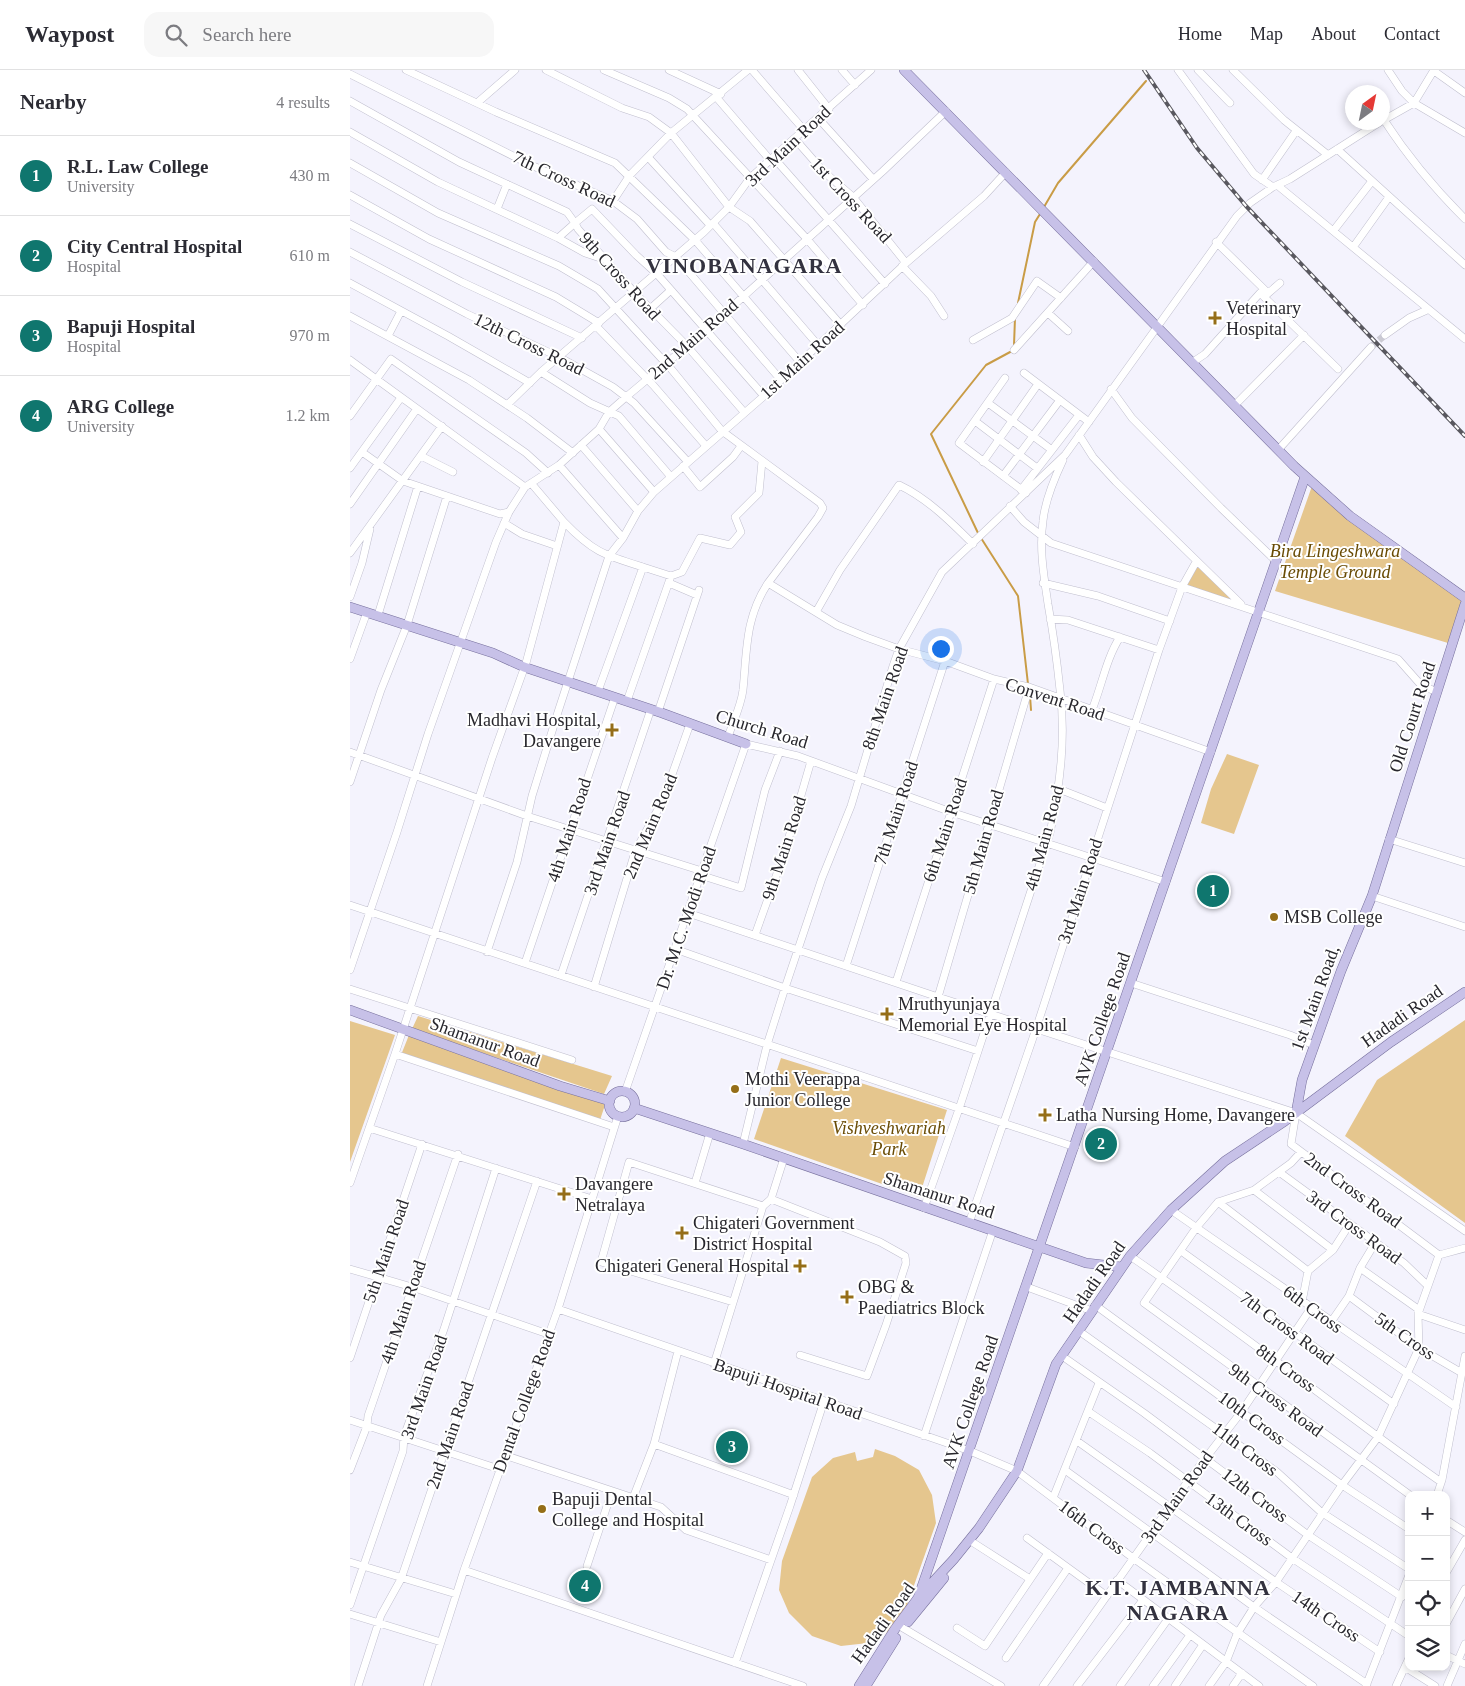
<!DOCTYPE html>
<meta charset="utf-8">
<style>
body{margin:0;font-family:"Times New Roman",serif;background:#f7f7f7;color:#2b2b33}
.controls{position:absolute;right:15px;bottom:15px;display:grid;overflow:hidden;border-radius:10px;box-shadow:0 2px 8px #0003}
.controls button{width:45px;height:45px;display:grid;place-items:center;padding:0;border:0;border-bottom:1px solid #e1e1e2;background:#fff;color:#2b2b33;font:25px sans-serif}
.compass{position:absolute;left:995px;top:15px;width:45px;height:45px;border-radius:50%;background:#fff;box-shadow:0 2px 8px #0003;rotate:33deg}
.you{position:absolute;left:590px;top:578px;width:18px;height:18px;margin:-12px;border:4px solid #fff;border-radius:50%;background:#1a73e8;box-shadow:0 0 0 8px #1a73e833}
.badge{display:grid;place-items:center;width:32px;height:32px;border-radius:50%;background:#0f766e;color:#fff;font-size:16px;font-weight:700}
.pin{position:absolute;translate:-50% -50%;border:2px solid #fff;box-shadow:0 1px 5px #0006}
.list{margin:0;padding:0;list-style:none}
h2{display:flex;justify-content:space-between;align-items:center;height:65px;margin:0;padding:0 20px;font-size:21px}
h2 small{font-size:16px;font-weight:400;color:#7c7c81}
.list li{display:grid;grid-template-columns:32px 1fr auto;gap:15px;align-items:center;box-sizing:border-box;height:80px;padding:0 20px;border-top:1px solid #e1e1e2}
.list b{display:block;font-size:19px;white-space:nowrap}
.list p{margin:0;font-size:16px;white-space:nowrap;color:#7c7c81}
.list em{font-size:16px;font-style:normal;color:#7c7c81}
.icon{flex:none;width:28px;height:28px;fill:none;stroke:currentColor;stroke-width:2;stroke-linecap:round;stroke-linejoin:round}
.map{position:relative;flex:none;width:1115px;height:1616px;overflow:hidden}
header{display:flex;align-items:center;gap:30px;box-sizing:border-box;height:70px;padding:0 25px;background:#fff;border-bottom:1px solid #e1e1e2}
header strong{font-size:24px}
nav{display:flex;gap:28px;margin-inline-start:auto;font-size:18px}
.search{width:350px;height:45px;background:#f7f7f7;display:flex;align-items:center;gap:12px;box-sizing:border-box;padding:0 18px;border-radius:15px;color:#7c7c81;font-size:19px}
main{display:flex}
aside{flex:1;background:#fff}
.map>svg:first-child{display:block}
.green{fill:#e5c68e}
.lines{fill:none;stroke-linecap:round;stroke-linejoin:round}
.stream{stroke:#c99c46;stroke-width:2}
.minor-tunnel{stroke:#cbcad3;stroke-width:7;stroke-dasharray:7 3.5;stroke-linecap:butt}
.minor-casing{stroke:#c0bfce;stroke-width:8}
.major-casing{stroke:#77709d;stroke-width:10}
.minor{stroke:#fff;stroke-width:7}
.major{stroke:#c7c1e8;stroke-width:9}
.rail-casing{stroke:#59585f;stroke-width:4}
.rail{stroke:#fff;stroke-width:2;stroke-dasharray:5.5;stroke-linecap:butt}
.poi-dot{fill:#956e18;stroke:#fff;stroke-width:2}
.labels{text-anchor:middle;stroke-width:4;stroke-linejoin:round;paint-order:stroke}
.street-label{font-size:18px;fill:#28272d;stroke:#fff}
.poi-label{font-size:18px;fill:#28272d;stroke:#fff;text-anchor:start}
.park-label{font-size:18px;font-style:italic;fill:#694b04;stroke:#fff}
.district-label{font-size:22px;font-weight:bold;letter-spacing:1px;fill:#33323f;stroke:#fff}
</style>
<header>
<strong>Waypost</strong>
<div class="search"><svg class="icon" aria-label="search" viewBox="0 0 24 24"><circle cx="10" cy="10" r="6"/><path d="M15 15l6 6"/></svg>Search here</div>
<nav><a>Home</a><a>Map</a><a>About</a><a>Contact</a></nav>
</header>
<main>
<aside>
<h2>Nearby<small>4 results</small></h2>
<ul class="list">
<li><span class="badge">1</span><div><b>R.L. Law College</b><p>University</p></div><em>430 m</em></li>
<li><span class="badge">2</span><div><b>City Central Hospital</b><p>Hospital</p></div><em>610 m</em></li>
<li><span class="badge">3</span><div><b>Bapuji Hospital</b><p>Hospital</p></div><em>970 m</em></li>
<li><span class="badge">4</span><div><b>ARG College</b><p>University</p></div><em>1.2 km</em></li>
</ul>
</aside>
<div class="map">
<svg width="1115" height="1616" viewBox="0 0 1115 1616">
<rect width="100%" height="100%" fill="#f4f3fd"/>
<path class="green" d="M 962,416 L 1113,529 L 1098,573 L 925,521 Z
M 846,494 L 887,532 L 835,516 Z
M 877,684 L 909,695 L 884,764 L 851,753 L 861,719 Z
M 68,946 L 262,1006 L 254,1024 L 62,959 Z
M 1115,950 L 1115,1153 L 995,1066 L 1027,1010 Z
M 0,951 L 45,965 L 0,1092 Z
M 59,965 L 256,1032 L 250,1050 L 51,985 Z
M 431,988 L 597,1040 L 569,1127 L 404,1069 Z
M 525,1379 L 545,1386 L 569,1400 L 582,1425 L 586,1453 L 555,1541 L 539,1561 L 518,1573 L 491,1576 L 462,1566 L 439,1543 L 429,1520 L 432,1491 L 462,1407 L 483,1388 L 505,1382 L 507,1391 L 523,1387 Z"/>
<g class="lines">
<path class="stream" d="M 694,137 L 708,113 L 796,11
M 668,233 L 685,152 L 690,144
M 664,275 L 665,248
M 628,463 L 581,364 L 636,295 L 662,281
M 631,468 L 668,526 L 678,614
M 680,626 L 681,640"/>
<path class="minor-tunnel" d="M 1021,277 L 1035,265"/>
<defs>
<path id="minor" d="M 56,0 L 146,42 L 265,93 L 345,170 L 450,292
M 196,0 L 272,38 L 299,47 L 321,63 L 379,137 L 400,151 L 491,255
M 254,0 L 319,28 L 337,39 L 457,169 L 513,235
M 319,0 L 371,24
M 402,0 L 454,60
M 448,0 L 479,39
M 492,0 L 505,15
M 828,0 L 904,104 L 923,117
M 848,0 L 880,33
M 883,0 L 934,50 L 978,85
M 1038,0 L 1052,21 L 1064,33 L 1115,63
M 1084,1 L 1115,23
M 0,4 L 181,95 L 263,131 L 287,149 L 316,182 L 326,187 L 430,309
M 367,28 L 421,91
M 0,31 L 109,92 L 217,142 L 225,153 L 208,168 L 88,112 L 0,62
M 127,33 L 165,0
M 468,48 L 523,109
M 1034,50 C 1058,87 1084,118 1115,149
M 1032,51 L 1064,33 L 1084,0
M 445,69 L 473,101 L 503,127 L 556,193
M 987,79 L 1115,195
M 298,87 L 360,155
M 424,88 L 535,214
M 0,93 L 88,143 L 209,196 L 248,219 L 322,300 L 372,361 L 470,433 L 473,438 L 468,447 L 418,513
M 912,110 L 946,61
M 927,115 L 1115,269
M 0,125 L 79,169 L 206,227 L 249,253
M 263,131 L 280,105 L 321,63 L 398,0
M 147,139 L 157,114
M 363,153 L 468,275
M 0,154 L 112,212 L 232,268
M 984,160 L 1022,111
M 208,168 L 235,183 L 253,189
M 866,172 L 918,223
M 1004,176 L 1039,127
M 0,182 L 117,244 L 209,287 L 263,317 L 284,333 L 338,392
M 552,196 L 581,226 L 594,246
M 0,213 L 98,266 L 180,313
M 915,226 L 930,213
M 300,239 L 321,220
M 698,243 L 718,261
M 0,246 L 119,310 L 177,348 L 223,383
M 246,256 L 303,315 L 356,376
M 1035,265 L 1059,248 L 1077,240
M 38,266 L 51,241
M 623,270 L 662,248 L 687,211 L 711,228
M 664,280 L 744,191
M 0,290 L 175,417
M 843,292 L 855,284 L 910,223 L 988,299
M 191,302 L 240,333 L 269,346 L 321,407
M 674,303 L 739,352
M 655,308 L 609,373 L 676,423
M 761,319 L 782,348 L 871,438 L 925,490
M 638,333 L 702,380
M 157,335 L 191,302 L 354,162 L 379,137 L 400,108 L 521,0
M 885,335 L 954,265
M 394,342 L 337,276 L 284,222 L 228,159 L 225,153 L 242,139 L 286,185 L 307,204 L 414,326
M 0,346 L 41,289 L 176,383 L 198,403
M 625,351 L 687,398
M 249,359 L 304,422
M 729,365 L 743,387 L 766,412 L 891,534
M 231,375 L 288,441
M 928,380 L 1021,277
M 12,382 L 53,411 L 150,444 L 159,442
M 71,386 L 103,402
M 633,392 L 688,314
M 209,395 L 273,468
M 333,396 L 350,417 L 383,387 L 391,376
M 0,398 L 50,329
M 653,406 L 710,330
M 181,413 L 214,452
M 671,420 L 729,345
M 0,434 L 66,340
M 660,436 L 674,452 L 701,473 L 1048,589 L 1071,615 L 1087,622
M 154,453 L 172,464 L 207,476
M 0,483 L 92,356
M 321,506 L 332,502 L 350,468 L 380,475 L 391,462 L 385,447 L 409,423 L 412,391
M 319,513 L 347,525
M 693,513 L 748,526 L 820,551
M 0,527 L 12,493 L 20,459
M 466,542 L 490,500 L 549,415 C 577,428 601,452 623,474
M 28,545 L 68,416
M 700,549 L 718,550 L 809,580
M 0,589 L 17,542
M 277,631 L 321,506 L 293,497
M 742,640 C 752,615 756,589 770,567
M 308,642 L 349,520
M 378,667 C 383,652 391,636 393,620 C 397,580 395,548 418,513 L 487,555 L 516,567 L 549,579 L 595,591 L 644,609 L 679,617 L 861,682
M 0,682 L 177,746 L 352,801
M 0,712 L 31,620 L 57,555 L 97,426
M 709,719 L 757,738
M 1039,769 L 1115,793
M 350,805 L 391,818 L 415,720 L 430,681
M 1022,826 L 1115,857
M 0,835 L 725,1077
M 338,843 L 588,927 L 946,1043 L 1115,1161
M 405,865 L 434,784 L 461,691
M 325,879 L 435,918 L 628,981
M 137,882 L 167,792 L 182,726 L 208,642 L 259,486 L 273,468 L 288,441 L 304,422 L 414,326 L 556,193 L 634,126 L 656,102
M 175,893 L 265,627
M 496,896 L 595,591
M 0,900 L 47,762 L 78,664 L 146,472 L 159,442 L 175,417 L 209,395 L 249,359 L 259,342 L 276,327 L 355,261 L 533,101 L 596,41
M 211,905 L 301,639
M 546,912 L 644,609
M 781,913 L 940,965 L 964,975
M 244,917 L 285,782 L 313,730 L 340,654
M 0,919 L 222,990
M 588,927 L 679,618
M 45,984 L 264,1057
M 275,1022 L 396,674 L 448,686 L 601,742 L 816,812
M 946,1043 L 941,1074 L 1089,1185
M 19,1058 L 242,1129
M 393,1074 L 417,975 L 435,918 L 472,808 L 501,736 L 543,596 L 549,579 L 592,502 L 715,385 L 887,146 L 900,133 L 923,117 L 940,109 L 1030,52
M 951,1082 L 941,1093 L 904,1120 L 868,1132 L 846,1158 L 794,1233 L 1060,1425
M 434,1088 L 421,1129 L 530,1172 L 555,1186 L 556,1193 L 536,1255 L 517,1306 L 450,1285
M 929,1102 L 1054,1193 L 1077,1215
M 0,1113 L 45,984 L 142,688 L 176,593 L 214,452 C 243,482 254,485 293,497 L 248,621
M 345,1113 L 360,1063
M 904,1120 L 983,1180
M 868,1132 L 958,1201
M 574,1138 L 609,1039 L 700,763 C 710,715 716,669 710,620 C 707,591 703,562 698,534 C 694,507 689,479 693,451 C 695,430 704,409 713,390
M 821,1140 L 1106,1337
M 619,1153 L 686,959 L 809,580 L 832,517 L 846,492
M 831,1181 L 1044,1334
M 780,1186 C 886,1258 986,1338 1091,1412
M 1010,1198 L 1068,1239 L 1068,1244 L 1115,1260
M 0,1199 L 62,1217 L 198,1264
M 677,1217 L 742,1241
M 999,1226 L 1069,1278 L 1112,1303
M 383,1232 L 251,1192 L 279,1092 L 413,1136 L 421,1129
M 952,1232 L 958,1201 L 983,1180 L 999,1155
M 745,1235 L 992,1415 L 1059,1459
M 208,1239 L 620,1381 L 667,1401 L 783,1488 L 963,1616
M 981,1252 L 999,1226 L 1010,1198 L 1025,1173
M 729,1261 L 927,1402 L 971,1442 L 1059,1499
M 712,1286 L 794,1343 L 958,1465 L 1052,1527
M 0,1288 L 72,1074
M 364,1294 L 413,1136
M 739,1342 L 800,1383 L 942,1488 L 1059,1566
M 0,1350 L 149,1399
M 574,1366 L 643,1160
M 727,1371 L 926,1512 L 1030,1582
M 304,1374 L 444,1425
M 154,1385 L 311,1437 L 336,1460 L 421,1490
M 0,1400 L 17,1356 L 18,1346 L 108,1084
M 715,1400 L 904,1537 L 1017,1614
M 1087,1425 L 1092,1410 L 1115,1286
M 283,1428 L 304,1374 L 328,1281
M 703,1428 L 749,1313
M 1096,1450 L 1115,1462
M 677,1468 L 757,1526
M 619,1470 L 680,1509
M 0,1492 L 106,1524
M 237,1496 L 262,1421
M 114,1500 L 453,1616
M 1096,1503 L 1115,1470
M 767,1510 L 909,1616
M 0,1535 L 53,1381 L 54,1366 L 94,1259 L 146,1098
M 0,1544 L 91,1572
M 1096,1554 L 1115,1519
M 548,1555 L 651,1616
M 607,1558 L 635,1576 L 698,1483
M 1096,1585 L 1115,1594
M 656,1588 L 718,1498
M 385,1593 L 440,1436 L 474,1331
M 1055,1597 L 1085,1616
M 8,1616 L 31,1545 L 51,1509 L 187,1111
M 77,1616 L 114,1500 L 208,1239 L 268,1046
M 693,1616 L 838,1411 L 892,1341 L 961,1238
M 727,1616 L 793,1530
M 770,1616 L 818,1549
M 803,1616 L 840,1565
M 825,1616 L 852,1576
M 859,1616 L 876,1592 L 887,1564 L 904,1537 L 926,1512 L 992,1415 L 1028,1367 L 1069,1278 L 1068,1244 L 1089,1185 L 1115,1178
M 883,1616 L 892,1603
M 1016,1616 L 1059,1505
M 1046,1616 L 1059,1588
M 1097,1616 L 1115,1574"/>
<path id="major" d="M 554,0 L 944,396 L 1000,446 L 1115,528
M 0,537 L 143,583 L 174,597 L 312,643 L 396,674
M 0,940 L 210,1016 L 260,1031
M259 1034a13 13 0 1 1 26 0a13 13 0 1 1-26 0Z
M 284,1038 L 393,1074 L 736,1193 L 772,1197
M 946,1043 L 952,1010 L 991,901 L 1022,826 L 1115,534
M 568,1528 L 955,407
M 558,1552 L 594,1508
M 509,1616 L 545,1559 L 568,1528 L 604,1489 L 629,1458 L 667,1401 L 706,1294 L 780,1186 L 821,1140 L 875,1091 L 935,1051 L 1041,972 L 1115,922
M 516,1616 L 546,1568"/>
</defs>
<use href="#minor" class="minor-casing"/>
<use href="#major" class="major-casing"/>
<use href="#minor" class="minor"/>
<use href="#major" class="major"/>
<defs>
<path id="rail" d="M 794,0 L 847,78 L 896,136 L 1115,366"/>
</defs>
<use href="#rail" class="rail-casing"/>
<use href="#rail" class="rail"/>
</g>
<g class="poi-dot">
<path d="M862.5 240.5h5v5h5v5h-5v5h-5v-5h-5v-5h5z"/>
<path d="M259.5 652.5h5v5h5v5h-5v5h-5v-5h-5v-5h5z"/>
<circle cx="924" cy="847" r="5"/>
<path d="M534.5 936.5h5v5h5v5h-5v5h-5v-5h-5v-5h5z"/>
<circle cx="385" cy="1019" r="5"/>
<path d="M692.5 1037.5h5v5h5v5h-5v5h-5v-5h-5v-5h5z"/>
<path d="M211.5 1116.5h5v5h5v5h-5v5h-5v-5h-5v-5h5z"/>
<path d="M329.5 1155.5h5v5h5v5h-5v5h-5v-5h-5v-5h5z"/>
<path d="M447.5 1188.5h5v5h5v5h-5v5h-5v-5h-5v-5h5z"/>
<path d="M494.5 1219.5h5v5h5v5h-5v5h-5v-5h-5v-5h5z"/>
<circle cx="192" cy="1439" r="5"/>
</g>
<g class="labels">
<g class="street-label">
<text transform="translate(438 76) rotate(-43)" y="6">3rd Main Road</text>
<text transform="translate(214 109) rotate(25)" y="6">7th Cross Road</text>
<text transform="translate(501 130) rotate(47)" y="6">1st Cross Road</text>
<text transform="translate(270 206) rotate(48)" y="6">9th Cross Road</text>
<text transform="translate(343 269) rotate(-41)" y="6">2nd Main Road</text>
<text transform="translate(179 274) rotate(26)" y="6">12th Cross Road</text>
<text transform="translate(452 290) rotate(-42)" y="6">1st Main Road</text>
<text transform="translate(535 628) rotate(-71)" y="6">8th Main Road</text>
<text transform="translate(705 629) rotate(18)" y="6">Convent Road</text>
<text transform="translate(1062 647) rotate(-72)" y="6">Old Court Road</text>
<text transform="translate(412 659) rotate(17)" y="6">Church Road</text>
<text transform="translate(546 743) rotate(-72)" y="6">7th Main Road</text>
<text transform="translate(300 756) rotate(-67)" y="6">2nd Main Road</text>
<text transform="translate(219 760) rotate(-72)" y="6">4th Main Road</text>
<text transform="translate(595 760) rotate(-72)" y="6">6th Main Road</text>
<text transform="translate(694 768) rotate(-75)" y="6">4th Main Road</text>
<text transform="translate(633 772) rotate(-74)" y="6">5th Main Road</text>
<text transform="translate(257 773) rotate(-71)" y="6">3rd Main Road</text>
<text transform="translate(434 778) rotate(-72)" y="6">9th Main Road</text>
<text transform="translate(730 821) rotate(-72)" y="6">3rd Main Road</text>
<text transform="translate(336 848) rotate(-71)" y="6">Dr. M.C. Modi Road</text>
<text transform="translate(965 928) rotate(-70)" y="6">1st Main Road,</text>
<text transform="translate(1052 946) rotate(-35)" y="6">Hadadi Road</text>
<text transform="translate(752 949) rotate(-71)" y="6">AVK College Road</text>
<text transform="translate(135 972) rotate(20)" y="6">Shamanur Road</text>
<text transform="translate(1003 1120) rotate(36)" y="6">2nd Cross Road</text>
<text transform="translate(589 1125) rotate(18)" y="6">Shamanur Road</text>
<text transform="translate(1004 1157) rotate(36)" y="6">3rd Cross Road</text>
<text transform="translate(36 1181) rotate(-71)" y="6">5th Main Road</text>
<text transform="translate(744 1212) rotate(-55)" y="6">Hadadi Road</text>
<text transform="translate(963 1239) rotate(36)" y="6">6th Cross</text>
<text transform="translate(53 1242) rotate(-71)" y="6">4th Main Road</text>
<text transform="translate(937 1258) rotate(36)" y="6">7th Cross Road</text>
<text transform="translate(1055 1266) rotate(35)" y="6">5th Cross</text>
<text transform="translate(936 1298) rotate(36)" y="6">8th Cross</text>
<text transform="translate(74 1317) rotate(-71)" y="6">3rd Main Road</text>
<text transform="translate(438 1319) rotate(19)" y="6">Bapuji Hospital Road</text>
<text transform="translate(926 1330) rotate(36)" y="6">9th Cross Road</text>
<text transform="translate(174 1331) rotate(-70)" y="6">Dental College Road</text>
<text transform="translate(620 1332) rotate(-71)" y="6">AVK College Road</text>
<text transform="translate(902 1348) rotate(36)" y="6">10th Cross</text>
<text transform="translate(100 1365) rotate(-71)" y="6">2nd Main Road</text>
<text transform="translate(895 1379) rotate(37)" y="6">11th Cross</text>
<text transform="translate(905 1425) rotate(37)" y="6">12th Cross</text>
<text transform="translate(827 1427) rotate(-54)" y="6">3rd Main Road</text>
<text transform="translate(889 1449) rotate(36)" y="6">13th Cross</text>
<text transform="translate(742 1457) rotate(37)" y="6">16th Cross</text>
<text transform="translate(976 1546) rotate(34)" y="6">14th Cross</text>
<text transform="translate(533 1553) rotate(-54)" y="6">Hadadi Road</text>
</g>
<g class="poi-label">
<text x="876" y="244">Veterinary<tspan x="876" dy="21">Hospital</tspan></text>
<text x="251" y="656" text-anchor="end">Madhavi Hospital,<tspan x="251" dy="21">Davangere</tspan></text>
<text x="934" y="853">MSB College</text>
<text x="548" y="940">Mruthyunjaya<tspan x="548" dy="21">Memorial Eye Hospital</tspan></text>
<text x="395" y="1015">Mothi Veerappa<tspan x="395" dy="21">Junior College</tspan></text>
<text x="706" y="1051">Latha Nursing Home, Davangere</text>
<text x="225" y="1120">Davangere<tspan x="225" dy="21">Netralaya</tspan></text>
<text x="343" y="1159">Chigateri Government<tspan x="343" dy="21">District Hospital</tspan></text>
<text x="439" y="1202" text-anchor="end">Chigateri General Hospital</text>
<text x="508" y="1223">OBG &amp;<tspan x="508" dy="21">Paediatrics Block</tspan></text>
<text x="202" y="1435">Bapuji Dental<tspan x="202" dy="21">College and Hospital</tspan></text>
</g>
<g class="park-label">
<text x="985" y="487">Bira Lingeshwara<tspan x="985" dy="21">Temple Ground</tspan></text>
<text x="539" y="1064">Vishveshwariah<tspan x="539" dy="21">Park</tspan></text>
</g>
<g class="district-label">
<text x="394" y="203">VINOBANAGARA</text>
<text x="828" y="1525">K.T. JAMBANNA<tspan x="828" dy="25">NAGARA</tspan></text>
</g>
</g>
</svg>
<div class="controls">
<button>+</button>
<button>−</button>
<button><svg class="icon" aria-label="locate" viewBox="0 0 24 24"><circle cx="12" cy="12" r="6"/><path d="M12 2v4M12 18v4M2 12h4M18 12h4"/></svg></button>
<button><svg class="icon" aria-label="layers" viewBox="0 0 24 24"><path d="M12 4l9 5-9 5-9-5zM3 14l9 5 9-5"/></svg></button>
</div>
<svg class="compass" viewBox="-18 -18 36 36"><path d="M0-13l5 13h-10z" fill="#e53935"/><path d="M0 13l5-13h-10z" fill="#7c7c81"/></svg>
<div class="you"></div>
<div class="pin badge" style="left:863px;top:821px">1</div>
<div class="pin badge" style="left:751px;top:1074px">2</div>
<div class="pin badge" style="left:382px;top:1377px">3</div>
<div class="pin badge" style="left:235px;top:1516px">4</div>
</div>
</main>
